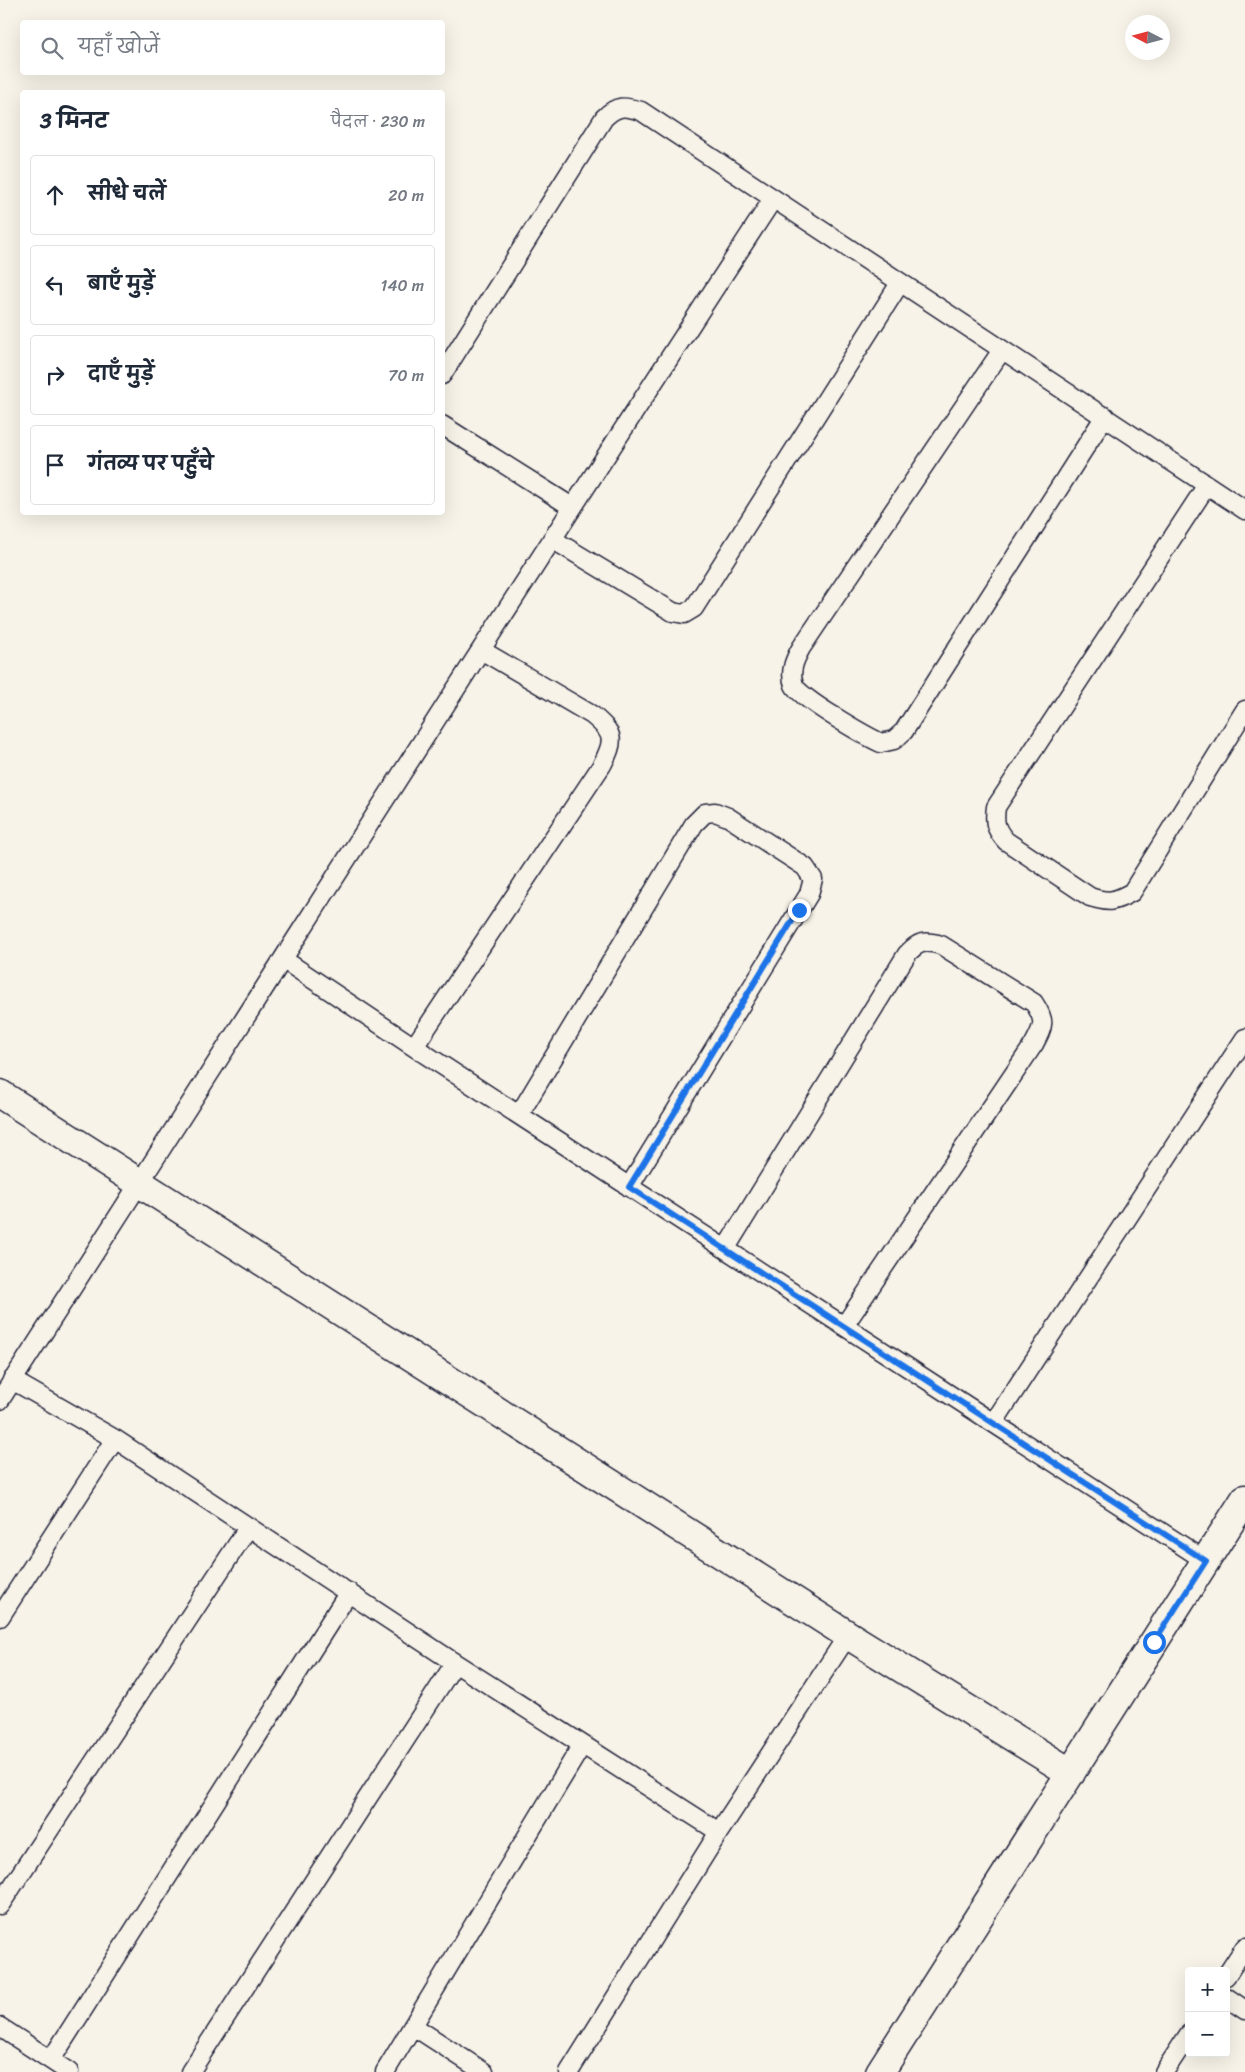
<!DOCTYPE html>
<html lang="hi">
<meta charset="utf-8">
<style>
body{margin:0;font-family:Sriracha,"Playpen Sans Deva",sans-serif;background:#f6f6f7;color:#1f2937}
.controls{position:absolute;right:15px;bottom:15px;display:grid;overflow:hidden;border-radius:5px;box-shadow:0 5px 20px #0002}
.controls button{width:45px;height:45px;display:grid;place-items:center;padding:0;border:0;border-bottom:1px solid #e0e1e3;background:#fff;color:#1f2937;font:25px sans-serif}
.compass{position:absolute;left:1125px;top:15px;width:45px;height:45px;border-radius:50%;background:#fff;box-shadow:0 5px 20px #0002;rotate:276deg}
.stop{position:absolute;width:15px;height:15px;margin:-11px;border:4px solid #1a73e8;border-radius:50%;background:#fff}
.stop.end{background:#1a73e8;border-color:#fff;box-shadow:0 1px 5px #0008}
.list{margin:0;padding:0;list-style:none}
h2{display:flex;justify-content:space-between;align-items:center;height:65px;margin:0;padding:0 20px;font-size:21px}
h2 small{font-size:16px;font-weight:400;color:#747a83}
.list li{display:grid;grid-template-columns:32px 1fr auto;gap:15px;align-items:center;box-sizing:border-box;height:80px;margin:0 10px 10px;padding:0 10px;border:1px solid #e0e1e3;border-radius:5px}
.list b{display:block;font-size:19px;white-space:nowrap}
.list em{font-size:16px;font-style:normal;color:#747a83}
.icon{flex:none;width:28px;height:28px;fill:none;stroke:currentColor;stroke-width:2;stroke-linecap:round;stroke-linejoin:round}
.map{position:relative;flex:none;width:1245px;height:2072px;overflow:hidden}
.search{position:absolute;background:#fff;box-shadow:0 5px 20px #0002;left:20px;top:20px;width:425px;height:55px;display:flex;align-items:center;gap:12px;box-sizing:border-box;padding:0 18px;border-radius:5px;color:#747a83;font-size:19px}
.panel{position:absolute;background:#fff;box-shadow:0 5px 20px #0002;left:20px;top:90px;width:425px;height:425px;border-radius:5px}
.map>svg:first-child{display:block}
.lines{fill:none;stroke-linecap:round;stroke-linejoin:round}
.service-casing{stroke:#22223b;stroke-width:21}
.minor-casing{stroke:#22223b;stroke-width:31}
.service{stroke:#f7f3e8;stroke-width:18}
.minor{stroke:#f7f3e8;stroke-width:28}
.route{stroke:#1a73e8;stroke-width:6}
</style>
<div class="map">
<svg width="1245" height="2072" viewBox="0 0 1245 2072">
<rect width="100%" height="100%" fill="#f7f3e8"/>
<filter id="ink" filterUnits="userSpaceOnUse"><feTurbulence type="fractalNoise" baseFrequency=".02" numOctaves="2"/><feDisplacementMap in="SourceGraphic" scale="10" xChannelSelector="R" yChannelSelector="G"/><feConvolveMatrix kernelMatrix="1 2 1 2 8 2 1 2 1" color-interpolation-filters="sRGB"/></filter>
<g filter="url(#ink)">
<g class="lines">
<defs>
<path id="service" d="M 1002,350 L 801,648 C 795,659 789,671 794,685 C 799,698 866,736 881,743 L 894,740 L 904,731 L 1105,416
M 442,375 L 604,118 C 617,105 624,106 641,111 L 1245,510
M 442,425 L 572,507
M 1207,485 L 996,807 C 994,822 995,829 1006,841 L 1090,897 C 1109,903 1114,902 1132,892 L 1245,710
M 552,539 L 673,612 L 684,614 L 694,608 L 900,283
M 284,960 L 414,1047 L 1206,1561
M 414,1047 L 602,765 C 615,740 615,734 592,715 L 481,650
M 519,1115 L 694,824 L 705,813 L 715,812 L 728,817 L 805,867 L 813,879 L 809,894 L 629,1187
M 726,1248 L 907,954 C 918,942 924,940 941,945 L 1034,1003 C 1046,1021 1044,1025 1034,1044 L 844,1326
M 12,1380 L 115,1439 L 455,1663 L 719,1832
M 0,1400 C 258,1000 512,597 773,199
M 994,1422 L 1245,1038
M 0,1617 L 115,1439
M 0,1905 L 248,1528
M 1226,1976 L 1245,1947
M 1226,1997 L 1245,2010
M 413,2026 L 484,2072
M 0,2027 L 69,2072
M 51,2060 L 349,1592
M 190,2072 L 455,1663
M 385,2072 L 582,1745
M 569,2072 L 719,1832 L 848,1635
M 1164,2072 L 1189,2034"/>
<path id="minor" d="M 0,1094 L 848,1635 L 1071,1773
M 880,2072 L 1245,1499"/>
</defs>
<use href="#service" class="service-casing"/>
<use href="#minor" class="minor-casing"/>
<use href="#service" class="service"/>
<use href="#minor" class="minor"/>
</g>
</g>
<g class="lines" filter="url(#ink)">
<path class="route" d="M 799,910 L 629,1187 L 1206,1561 L 1154,1642"/>
</g>
</svg>
<div class="controls">
<button>+</button>
<button>−</button>
</div>
<svg class="compass" viewBox="-18 -18 36 36"><path d="M0-13l5 13h-10z" fill="#e53935"/><path d="M0 13l5-13h-10z" fill="#747a83"/></svg>
<div class="stop" style="left:1154px;top:1642px"></div>
<div class="stop end" style="left:799px;top:910px"></div>
<div class="search"><svg class="icon" aria-label="search" viewBox="0 0 24 24"><circle cx="10" cy="10" r="6"/><path d="M15 15l6 6"/></svg>यहाँ खोजें</div>
<section class="panel">
<h2>3 मिनट<small>पैदल · 230 m</small></h2>
<ul class="list">
<li><svg class="icon" aria-label="ahead" viewBox="0 0 24 24"><path d="M12 20V5M6 11l6-6 6 6"/></svg><div><b>सीधे चलें</b></div><em>20 m</em></li>
<li><svg class="icon" aria-label="left" viewBox="0 0 24 24"><path d="M17 20v-9H6M10 6l-5 5 5 5"/></svg><div><b>बाएँ मुड़ें</b></div><em>140 m</em></li>
<li><svg class="icon" aria-label="right" viewBox="0 0 24 24"><path d="M7 20v-9h11M14 6l5 5-5 5"/></svg><div><b>दाएँ मुड़ें</b></div><em>70 m</em></li>
<li><svg class="icon" aria-label="arrive" viewBox="0 0 24 24"><path d="M6 21V4h12l-3 4 3 4H6"/></svg><div><b>गंतव्य पर पहुँचे</b></div></li>
</ul>
</section>
</div>
